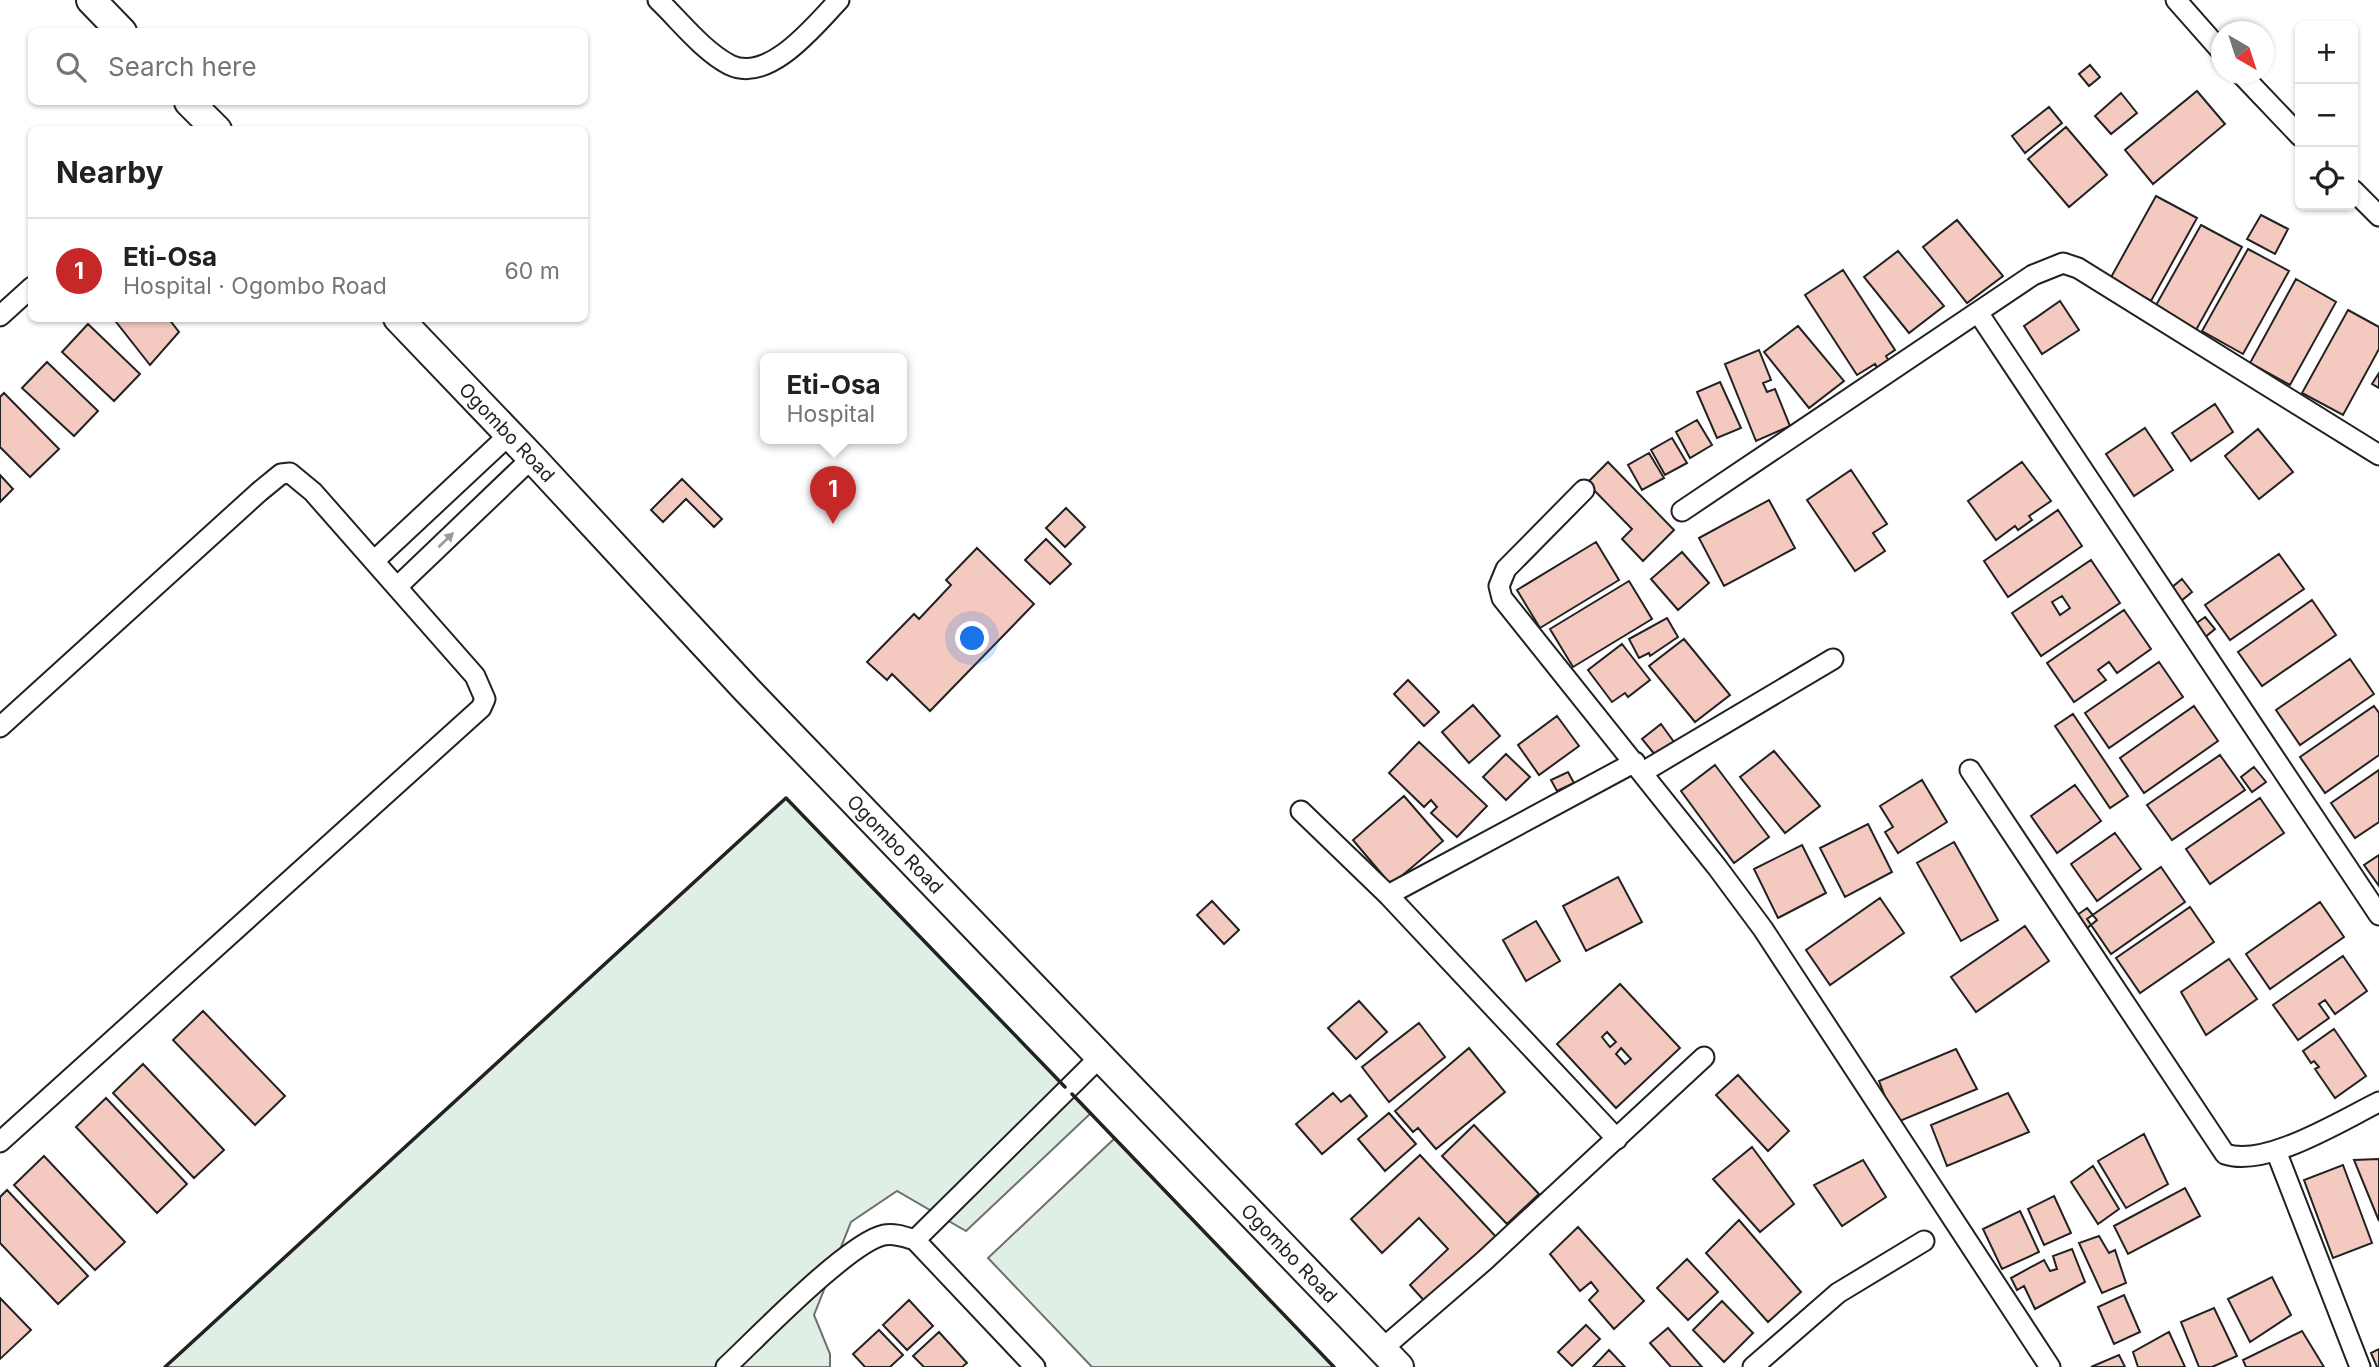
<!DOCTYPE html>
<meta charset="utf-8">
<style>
body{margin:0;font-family:Inter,sans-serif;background:#f6f6f6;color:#202124}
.controls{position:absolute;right:21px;top:21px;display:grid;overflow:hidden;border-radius:10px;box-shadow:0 2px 5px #0004}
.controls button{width:63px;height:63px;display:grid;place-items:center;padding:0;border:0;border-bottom:2px solid #e0e0e0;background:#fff;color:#202124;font:35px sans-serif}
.compass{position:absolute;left:2211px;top:21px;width:63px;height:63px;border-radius:50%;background:#fff;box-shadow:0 2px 5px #0004;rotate:141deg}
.you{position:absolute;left:973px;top:639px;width:24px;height:24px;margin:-18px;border:5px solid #fff;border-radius:50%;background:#1a73e8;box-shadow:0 0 0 10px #1a73e833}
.badge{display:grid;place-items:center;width:46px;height:46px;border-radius:50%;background:#c62828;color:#fff;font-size:23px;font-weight:700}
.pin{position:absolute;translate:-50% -58px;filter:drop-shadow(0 2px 4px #0008)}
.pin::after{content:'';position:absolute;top:37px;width:24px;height:21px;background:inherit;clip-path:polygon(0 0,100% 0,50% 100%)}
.popup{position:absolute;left:760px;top:353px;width:147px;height:91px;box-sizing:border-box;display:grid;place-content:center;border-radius:10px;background:#fff;filter:drop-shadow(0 2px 5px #0005);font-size:23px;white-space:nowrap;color:#757577}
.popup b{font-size:26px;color:#202124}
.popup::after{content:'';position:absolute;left:50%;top:100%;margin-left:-14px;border:14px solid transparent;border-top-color:#fff}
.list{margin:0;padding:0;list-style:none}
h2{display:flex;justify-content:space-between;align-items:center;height:91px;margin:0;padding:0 28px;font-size:30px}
h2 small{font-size:23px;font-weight:400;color:#757577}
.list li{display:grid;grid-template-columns:46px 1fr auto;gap:21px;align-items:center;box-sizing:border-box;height:105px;padding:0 28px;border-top:2px solid #e0e0e0}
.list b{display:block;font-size:26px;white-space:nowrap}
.list p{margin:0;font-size:23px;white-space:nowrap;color:#757577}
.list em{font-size:23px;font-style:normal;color:#757577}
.icon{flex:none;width:38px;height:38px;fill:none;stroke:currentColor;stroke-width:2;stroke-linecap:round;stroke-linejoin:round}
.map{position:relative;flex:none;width:2379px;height:1367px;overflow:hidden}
.search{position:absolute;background:#fff;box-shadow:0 2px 5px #0004;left:28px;top:28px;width:560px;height:77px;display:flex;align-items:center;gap:18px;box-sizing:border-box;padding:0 24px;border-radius:10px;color:#757577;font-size:26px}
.panel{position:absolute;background:#fff;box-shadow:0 2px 5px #0004;left:28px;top:126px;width:560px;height:196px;border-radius:10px}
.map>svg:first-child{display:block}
.green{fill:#e0efe3;stroke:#6f6f6f;stroke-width:2}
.building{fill:#f3c9c0;stroke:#222;stroke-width:2;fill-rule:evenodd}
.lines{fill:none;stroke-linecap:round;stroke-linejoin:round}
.minor-casing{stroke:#222;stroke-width:23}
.secondary-casing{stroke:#222;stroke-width:32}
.minor{stroke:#fff;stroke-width:19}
.secondary{stroke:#fff;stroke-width:28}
.wall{stroke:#222;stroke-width:3.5}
.oneway{fill:#9c9c9c}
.labels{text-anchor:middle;stroke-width:5;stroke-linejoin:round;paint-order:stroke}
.street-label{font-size:19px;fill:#222;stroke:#fff}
</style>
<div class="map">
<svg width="2379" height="1367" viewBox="0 0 2379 1367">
<rect width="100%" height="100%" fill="#fff"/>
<path class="green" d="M 786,798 L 1091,1113 L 966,1231 L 897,1191 L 851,1222 L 814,1315 L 830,1354 L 830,1367 L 165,1367 Z
M 1115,1138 L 1334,1367 L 1092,1367 L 988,1258 Z"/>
<path class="building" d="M 2090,65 L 2100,77 L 2089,86 L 2079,74 Z
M 2197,91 L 2225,124 L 2153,184 L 2125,150 Z
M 2121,93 L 2137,113 L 2111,134 L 2095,116 Z
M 2049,107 L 2062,123 L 2025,153 L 2012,136 Z
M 2066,127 L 2107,175 L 2069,207 L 2028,159 Z
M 2156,196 L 2197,218 L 2151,301 L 2110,279 Z
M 2261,215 L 2288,229 L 2275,254 L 2247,239 Z
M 1957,220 L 2003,276 L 1967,303 L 1923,247 Z
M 2201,225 L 2242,247 L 2196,330 L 2155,307 Z
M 2248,249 L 2289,271 L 2243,354 L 2202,331 Z
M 1898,251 L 1944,306 L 1909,333 L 1864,277 Z
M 1843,270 L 1895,350 L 1886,356 L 1890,363 L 1879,371 L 1875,364 L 1857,375 L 1805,295 Z
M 2296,279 L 2336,302 L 2290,385 L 2250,363 Z
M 2060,301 L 2079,330 L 2042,354 L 2024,326 Z
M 2348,310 L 2379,327 L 2379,349 L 2343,415 L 2302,393 Z
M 113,318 L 168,318 L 179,332 L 150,365 Z
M 88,324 L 140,374 L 114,401 L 62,352 Z
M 1798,326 L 1844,381 L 1809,408 L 1764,352 Z
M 1759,350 L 1771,380 L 1763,383 L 1767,392 L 1775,389 L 1790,426 L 1756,441 L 1725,364 Z
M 47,362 L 98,411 L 74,436 L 22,388 Z
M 2379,373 L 2379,388 L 2372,384 Z
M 1720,382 L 1741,428 L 1717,438 L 1697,392 Z
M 4,393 L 59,449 L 30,477 L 0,447 L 0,397 Z
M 2215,404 L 2233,432 L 2191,461 L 2172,433 Z
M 1697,420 L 1712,445 L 1690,458 L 1676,432 Z
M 2145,428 L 2173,470 L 2134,496 L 2106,454 Z
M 2258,429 L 2293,472 L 2259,499 L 2225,456 Z
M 1672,438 L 1687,463 L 1665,475 L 1651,450 Z
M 1649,453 L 1664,478 L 1642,490 L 1628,465 Z
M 1608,462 L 1674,530 L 1643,561 L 1622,539 L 1632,529 L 1587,483 Z
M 2022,462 L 2051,501 L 2029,516 L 2032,520 L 2018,530 L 2015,526 L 1996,540 L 1968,501 Z
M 1851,470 L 1887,524 L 1873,533 L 1885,551 L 1855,571 L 1807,500 Z
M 0,475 L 13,489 L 0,502 Z
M 682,479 L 722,519 L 714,527 L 686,499 L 663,522 L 651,510 Z
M 1769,500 L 1795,548 L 1724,586 L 1699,538 Z
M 1066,508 L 1085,527 L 1065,547 L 1046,528 Z
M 2058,510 L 2082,546 L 2008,597 L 1984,561 Z
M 1046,539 L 1071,564 L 1050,584 L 1025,560 Z
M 1596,542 L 1619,580 L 1540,628 L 1517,590 Z
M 977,548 L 1034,604 L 930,711 L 892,674 L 887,680 L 867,662 L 914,614 L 919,619 L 951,585 L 946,580 Z
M 1682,552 L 1709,583 L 1678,610 L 1651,579 Z
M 2279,554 L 2304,589 L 2230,640 L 2205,605 Z
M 2091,560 L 2120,603 L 2041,656 L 2012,613 ZM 2062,596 L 2070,608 L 2060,615 L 2052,602 Z
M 2182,579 L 2192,592 L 2181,601 L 2171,588 Z
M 1629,581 L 1652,619 L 1573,667 L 1550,629 Z
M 2312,600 L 2336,635 L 2262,686 L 2238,652 Z
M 2124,610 L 2151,649 L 2117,673 L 2109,662 L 2098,670 L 2106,680 L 2074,702 L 2047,663 Z
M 2205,617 L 2215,629 L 2204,638 L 2194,625 Z
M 1667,618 L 1678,637 L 1650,656 L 1649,653 L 1639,658 L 1629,639 Z
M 1684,639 L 1730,695 L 1695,722 L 1649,666 Z
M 1622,644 L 1650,680 L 1628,697 L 1625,693 L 1612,702 L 1588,670 Z
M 2350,659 L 2374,694 L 2300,745 L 2276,710 Z
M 2159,662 L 2183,697 L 2109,748 L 2085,713 Z
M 1408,680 L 1439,712 L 1424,726 L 1394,694 Z
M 1473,705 L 1500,736 L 1469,763 L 1442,732 Z
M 2194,706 L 2218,741 L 2144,793 L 2120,758 Z
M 2374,706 L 2379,713 L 2379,755 L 2325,793 L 2300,757 Z
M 2073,714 L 2128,796 L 2110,808 L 2055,726 Z
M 1557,716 L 1579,746 L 1539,775 L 1518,745 Z
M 1661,724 L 1674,742 L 1656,756 L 1642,739 Z
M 1419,742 L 1487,806 L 1457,837 L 1431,813 L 1437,807 L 1431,800 L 1424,807 L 1389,773 Z
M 1774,751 L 1820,806 L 1785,833 L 1740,777 Z
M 1506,754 L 1530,777 L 1506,800 L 1483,777 Z
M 2220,755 L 2245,790 L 2172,840 L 2147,805 Z
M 1715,765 L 1769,837 L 1734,863 L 1681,791 Z
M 2254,767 L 2266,782 L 2252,792 L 2241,777 Z
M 2379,770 L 2379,822 L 2355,838 L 2331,803 Z
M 1568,772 L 1574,783 L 1557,791 L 1551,780 Z
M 1922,780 L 1947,822 L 1898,853 L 1885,832 L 1893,827 L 1880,806 Z
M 2075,785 L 2101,821 L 2057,853 L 2031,816 Z
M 1404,796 L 1443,841 L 1391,885 L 1353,840 Z
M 2260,798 L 2284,833 L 2210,884 L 2186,849 Z
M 1868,824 L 1892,872 L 1845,897 L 1820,848 Z
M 2115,833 L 2141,869 L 2097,901 L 2071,864 Z
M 1954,842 L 1998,920 L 1961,941 L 1917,863 Z
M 1802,845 L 1826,893 L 1778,918 L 1754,869 Z
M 2379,855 L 2379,886 L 2364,865 Z
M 2161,867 L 2185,902 L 2111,954 L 2087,919 Z
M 1618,877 L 1642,922 L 1586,951 L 1563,906 Z
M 1880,898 L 1904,933 L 1830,985 L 1806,950 Z
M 1212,901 L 1239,930 L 1224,944 L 1197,915 Z
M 2320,902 L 2344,937 L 2270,989 L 2246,954 Z
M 2190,907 L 2214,942 L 2140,993 L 2116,958 Z
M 2087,908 L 2097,920 L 2086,929 L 2076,916 Z
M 1536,921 L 1560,961 L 1526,981 L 1503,940 Z
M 2025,926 L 2049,961 L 1976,1012 L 1951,977 Z
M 2343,956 L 2367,991 L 2335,1014 L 2325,1000 L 2319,1004 L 2329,1018 L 2298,1040 L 2273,1005 Z
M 2229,959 L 2257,999 L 2206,1035 L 2181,992 Z
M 1620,984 L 1680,1048 L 1616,1108 L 1557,1044 ZM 1607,1032 L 1616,1042 L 1610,1047 L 1602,1037 ZM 1621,1048 L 1631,1059 L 1625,1064 L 1616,1054 Z
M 1359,1001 L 1387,1032 L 1356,1059 L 1328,1028 Z
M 203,1011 L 285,1096 L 255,1125 L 173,1040 Z
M 1419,1023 L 1445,1057 L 1389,1102 L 1362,1067 Z
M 2334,1029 L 2366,1076 L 2335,1098 L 2315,1069 L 2319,1067 L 2314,1061 L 2311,1063 L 2303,1051 Z
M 1469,1048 L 1505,1092 L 1436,1149 L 1418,1128 L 1413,1132 L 1395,1111 Z
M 1956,1049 L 1977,1089 L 1895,1123 L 1879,1081 Z
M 143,1064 L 224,1150 L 194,1178 L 113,1093 Z
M 1738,1075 L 1789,1131 L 1768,1151 L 1716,1095 Z
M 1333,1093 L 1341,1102 L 1350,1095 L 1367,1116 L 1322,1154 L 1296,1124 Z
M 2008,1093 L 2029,1132 L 1947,1166 L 1931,1125 Z
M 106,1098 L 187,1184 L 157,1213 L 76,1127 Z
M 1389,1113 L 1416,1144 L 1385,1171 L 1358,1139 Z
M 1474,1125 L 1539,1194 L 1507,1224 L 1442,1156 Z
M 2144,1134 L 2168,1184 L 2126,1208 L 2098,1161 Z
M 1752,1147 L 1794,1204 L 1760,1232 L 1713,1179 Z
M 1420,1155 L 1498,1239 L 1427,1304 L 1410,1285 L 1448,1249 L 1419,1218 L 1382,1253 L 1351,1219 Z
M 44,1156 L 125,1242 L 95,1270 L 14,1185 Z
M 2379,1159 L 2379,1221 L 2354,1160 Z
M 1863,1160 L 1886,1197 L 1842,1226 L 1814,1185 Z
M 2343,1165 L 2372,1243 L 2333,1258 L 2304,1180 Z
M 2093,1166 L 2119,1209 L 2098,1224 L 2071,1182 Z
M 2185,1188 L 2200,1216 L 2128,1254 L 2114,1226 Z
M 7,1190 L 88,1276 L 58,1304 L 0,1243 L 0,1197 Z
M 2054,1196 L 2071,1233 L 2044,1245 L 2028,1209 Z
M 2020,1211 L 2039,1252 L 2002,1269 L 1983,1229 Z
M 1739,1220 L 1801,1292 L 1768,1322 L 1706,1253 Z
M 1578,1227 L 1644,1301 L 1614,1329 L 1589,1300 L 1598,1291 L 1591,1282 L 1580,1291 L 1550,1254 Z
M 2099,1236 L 2109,1253 L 2115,1250 L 2126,1283 L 2102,1293 L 2079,1243 Z
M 2072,1249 L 2085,1282 L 2035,1309 L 2024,1286 L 2017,1290 L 2011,1278 L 2044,1260 L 2050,1271 L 2057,1269 L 2053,1256 Z
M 1687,1259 L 1718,1292 L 1688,1320 L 1657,1288 Z
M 2272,1277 L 2291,1315 L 2250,1342 L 2228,1299 Z
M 2124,1295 L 2140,1332 L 2114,1344 L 2098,1307 Z
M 0,1298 L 31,1330 L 0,1359 Z
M 909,1300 L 933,1326 L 907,1350 L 883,1325 Z
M 1722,1301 L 1753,1333 L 1724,1362 L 1693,1330 Z
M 2214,1308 L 2237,1356 L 2212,1367 L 2199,1367 L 2181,1322 Z
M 1586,1325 L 1600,1339 L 1572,1366 L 1558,1352 Z
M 1668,1328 L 1702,1367 L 1671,1367 L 1650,1343 Z
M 879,1330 L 903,1355 L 890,1367 L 865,1367 L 853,1354 Z
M 2302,1331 L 2324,1367 L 2246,1367 L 2243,1360 Z
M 939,1332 L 967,1363 L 962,1367 L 924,1367 L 913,1356 Z
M 2169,1332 L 2185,1367 L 2138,1367 L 2133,1352 Z
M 2379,1349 L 2379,1367 L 2377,1367 L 2371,1353 Z
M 1609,1350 L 1625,1367 L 1593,1367 Z
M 2119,1355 L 2125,1367 L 2091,1367 Z"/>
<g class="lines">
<defs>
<path id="minor" d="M 658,0 C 680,21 703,51 730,65 C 769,84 816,24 839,0
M 2176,0 L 2222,52
M 2241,74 L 2300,136
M 2353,190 L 2379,216
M 1979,314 L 2379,915
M 0,316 L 32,287
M 1584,490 L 1506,569 L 1499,586 L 1502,598 L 1717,867 L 1763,929 L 2050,1367
M 1682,511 L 2033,275 L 2063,263 L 2078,268 L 2379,455
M 374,561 L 509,435
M 397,587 L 532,458
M 0,727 L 259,492 L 281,474 L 290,473 L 313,492 L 475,676 L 485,699 L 481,708 L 0,1142
M 1970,770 L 2225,1154 C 2266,1168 2342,1120 2379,1102
M 1643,772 L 1833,659
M 1301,811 L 1388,895 L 1617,1139
M 1388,895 L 1635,762
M 2276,1151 L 2360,1367
M 915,1240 L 1101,1056
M 1382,1349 L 1484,1261 L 1704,1057
M 726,1367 C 756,1339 849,1242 884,1235 C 895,1233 905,1237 915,1240 L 1035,1367
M 1753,1367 L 1838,1293 L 1924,1241"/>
<g id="secondary">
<path d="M 91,0 L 122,32"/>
<path d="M 189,102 L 217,130"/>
<path id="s1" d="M 398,318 L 532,458 L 747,690 L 1399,1367"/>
</g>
</defs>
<use href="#minor" class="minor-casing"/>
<use href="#secondary" class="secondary-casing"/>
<use href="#minor" class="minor"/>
<use href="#secondary" class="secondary"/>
<path class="wall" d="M 1072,1094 L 1334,1367
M 165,1367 L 786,798 L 1065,1087"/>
</g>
<defs><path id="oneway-solid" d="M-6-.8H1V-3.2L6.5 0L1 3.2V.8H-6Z" transform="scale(1.75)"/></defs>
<use class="oneway" href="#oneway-solid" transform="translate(446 540) rotate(-44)"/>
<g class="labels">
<g class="street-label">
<text dy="7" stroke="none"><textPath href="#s1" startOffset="158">Ogombo Road</textPath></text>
<text dy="7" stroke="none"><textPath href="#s1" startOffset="724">Ogombo Road</textPath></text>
<text dy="7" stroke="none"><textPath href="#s1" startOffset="1292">Ogombo Road</textPath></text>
</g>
</g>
</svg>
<div class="controls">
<button>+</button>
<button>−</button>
<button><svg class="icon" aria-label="locate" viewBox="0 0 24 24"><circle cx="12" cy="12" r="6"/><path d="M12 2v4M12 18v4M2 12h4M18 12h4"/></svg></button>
</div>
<svg class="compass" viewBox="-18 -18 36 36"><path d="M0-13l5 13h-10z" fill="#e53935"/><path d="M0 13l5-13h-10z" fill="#757577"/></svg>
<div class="you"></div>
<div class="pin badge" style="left:833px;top:524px">1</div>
<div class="popup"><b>Eti-Osa</b>Hospital</div>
<div class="search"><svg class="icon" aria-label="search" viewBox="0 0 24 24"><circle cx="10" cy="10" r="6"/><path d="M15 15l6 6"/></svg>Search here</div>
<section class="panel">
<h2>Nearby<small></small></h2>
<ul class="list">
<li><span class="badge">1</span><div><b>Eti-Osa</b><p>Hospital · Ogombo Road</p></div><em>60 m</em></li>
</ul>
</section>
</div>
